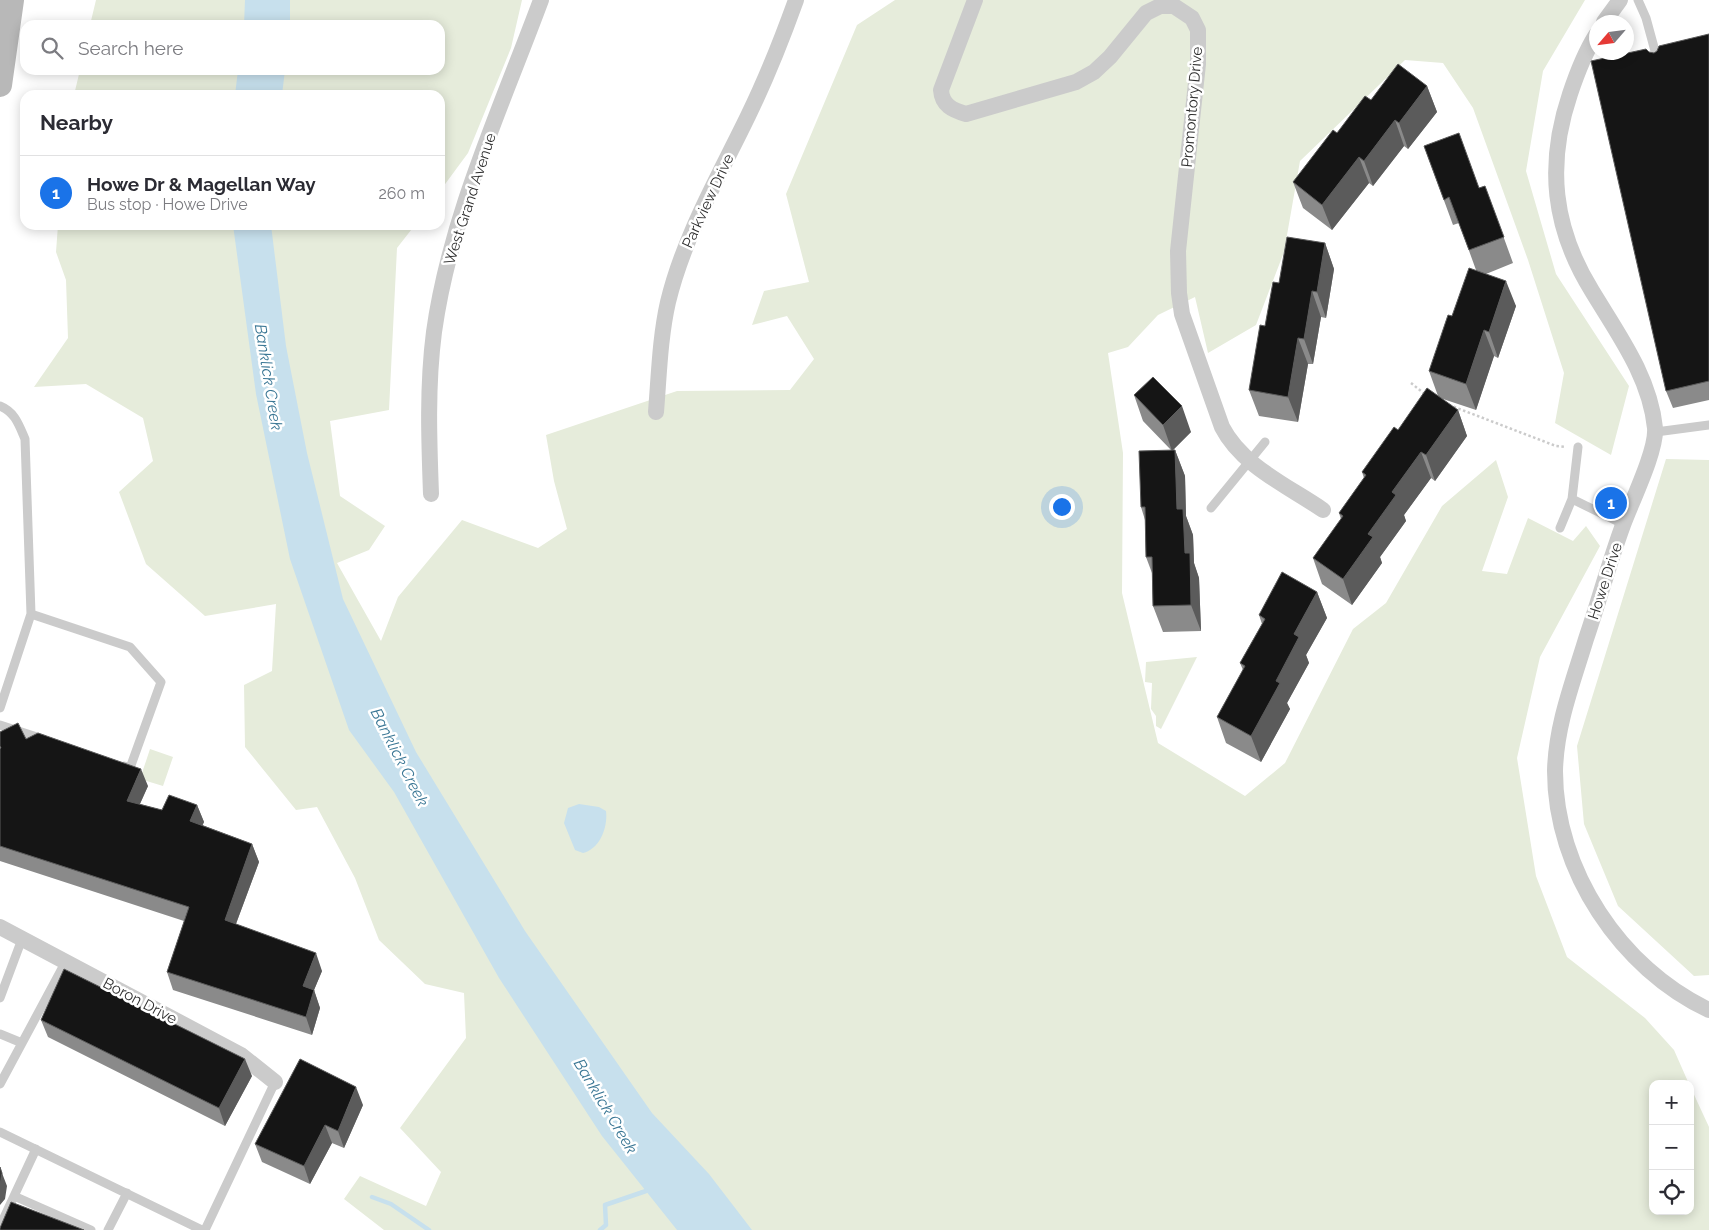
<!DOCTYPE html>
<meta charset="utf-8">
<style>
body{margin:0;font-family:Raleway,sans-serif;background:#f7f7f7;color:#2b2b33}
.controls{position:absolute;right:15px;bottom:15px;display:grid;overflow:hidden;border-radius:10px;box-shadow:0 2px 12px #0003}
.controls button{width:45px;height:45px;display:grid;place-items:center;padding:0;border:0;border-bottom:1px solid #e1e1e2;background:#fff;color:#2b2b33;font:25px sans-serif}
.compass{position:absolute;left:1589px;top:15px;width:45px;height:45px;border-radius:50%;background:#fff;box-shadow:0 2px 12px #0003;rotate:242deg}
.you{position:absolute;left:1061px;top:506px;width:18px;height:18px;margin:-12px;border:4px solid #fff;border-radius:50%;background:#1a73e8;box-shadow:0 0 0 8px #1a73e833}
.badge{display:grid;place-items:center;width:32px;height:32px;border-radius:50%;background:#1a73e8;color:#fff;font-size:16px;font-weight:700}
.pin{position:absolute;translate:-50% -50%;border:2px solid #fff;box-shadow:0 1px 5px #0006}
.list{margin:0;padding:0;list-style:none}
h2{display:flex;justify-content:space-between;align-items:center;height:65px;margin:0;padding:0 20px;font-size:21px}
h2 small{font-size:16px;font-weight:400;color:#7c7c81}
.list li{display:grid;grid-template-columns:32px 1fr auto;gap:15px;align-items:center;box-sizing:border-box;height:75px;padding:0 20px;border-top:1px solid #e1e1e2}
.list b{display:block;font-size:19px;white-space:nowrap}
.list p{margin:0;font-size:16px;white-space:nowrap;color:#7c7c81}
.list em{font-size:16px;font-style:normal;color:#7c7c81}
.icon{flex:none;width:28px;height:28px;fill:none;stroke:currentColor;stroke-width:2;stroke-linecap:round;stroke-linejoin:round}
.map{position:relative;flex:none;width:1709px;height:1230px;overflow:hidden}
.search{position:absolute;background:#fff;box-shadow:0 2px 12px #0003;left:20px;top:20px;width:425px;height:55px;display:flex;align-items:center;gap:12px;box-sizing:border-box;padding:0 18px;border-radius:15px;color:#7c7c81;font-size:19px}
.panel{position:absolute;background:#fff;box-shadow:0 2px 12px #0003;left:20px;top:90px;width:425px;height:140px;border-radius:15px}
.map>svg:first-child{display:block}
.green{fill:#e6ecdb}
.water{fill:#c7e0ed}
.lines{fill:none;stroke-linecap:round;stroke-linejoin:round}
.stream{stroke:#c7e0ed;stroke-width:4.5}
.path{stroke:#cbcbcb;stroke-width:2.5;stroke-dasharray:2.5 2.5;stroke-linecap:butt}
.lane{stroke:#cbcbcb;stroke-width:9}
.street{stroke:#cbcbcb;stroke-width:16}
.secondary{stroke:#b8b8b8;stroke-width:24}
.wall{fill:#8a8a8a}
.shaded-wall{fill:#5b5b5b}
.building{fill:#151515;stroke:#5b5b5b}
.labels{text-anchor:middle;stroke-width:5;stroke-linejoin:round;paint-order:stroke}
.street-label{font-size:15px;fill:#2e2e2e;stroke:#fff}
.water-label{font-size:16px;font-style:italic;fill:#397694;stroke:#fff}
</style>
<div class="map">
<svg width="1709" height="1230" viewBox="0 0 1709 1230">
<rect width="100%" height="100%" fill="#fff"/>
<path class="green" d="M 96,0 L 522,0 L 511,48 L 468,153 L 440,191 L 440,95 L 74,95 L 80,70 L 440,70 L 440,25 L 90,25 Z
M 895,0 L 1585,0 L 1543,71 L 1526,171 L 1556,274 L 1629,386 L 1611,455 L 1555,423 L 1564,373 L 1528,260 L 1473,108 L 1443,63 L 1405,60 L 1300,161 L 1284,252 L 1256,325 L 1208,353 L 1195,297 L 1158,315 L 1128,347 L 1108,353 L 1123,453 L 1122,593 L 1158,743 L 1245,796 L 1285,763 L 1353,629 L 1386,603 L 1442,506 L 1496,460 L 1508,497 L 1482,571 L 1507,574 L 1528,518 L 1573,541 L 1586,526 L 1600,546 L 1540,657 L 1517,758 L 1536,876 L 1567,957 L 1645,1018 L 1674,1050 L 1689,1084 L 1653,1084 L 1653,1211 L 1690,1211 L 1690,1086 L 1709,1127 L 1709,1230 L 384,1230 L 344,1199 L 360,1176 L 426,1206 L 441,1172 L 400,1128 L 466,1038 L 464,993 L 425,984 L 379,940 L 355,878 L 317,807 L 296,810 L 245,747 L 244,685 L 272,671 L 276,604 L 205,616 L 146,564 L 119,492 L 153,461 L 143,418 L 86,384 L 34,387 L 68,338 L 66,280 L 56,252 L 58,225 L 415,225 L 397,248 L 389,410 L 330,421 L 340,496 L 385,526 L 369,550 L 337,563 L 381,641 L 398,597 L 462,520 L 538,548 L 567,529 L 554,481 L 546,435 L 677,391 L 790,390 L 814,359 L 787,316 L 752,325 L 764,291 L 809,282 L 786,194 L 857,25 Z
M 1666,459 L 1709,460 L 1709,975 L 1694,976 L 1618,906 L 1584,824 L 1577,746 Z
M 1197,657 L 1161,729 L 1156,726 L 1156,716 L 1151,709 L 1152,683 L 1145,682 L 1146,662 Z
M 150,749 L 173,757 L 163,786 L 140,779 Z"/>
<path class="water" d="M 245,0 L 290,0 L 290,25 L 244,25 Z
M 238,70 L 285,70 L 282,95 L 235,95 Z
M 233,225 L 271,225 L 286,346 L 307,453 L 343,599 L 416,752 L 525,931 L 652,1113 L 709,1174 L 752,1230 L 677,1230 L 602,1136 L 499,978 L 394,792 L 349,730 L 290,559 L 256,394 Z
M 579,804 L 599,807 L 606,811 C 608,827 600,849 583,853 L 575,850 L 564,823 L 568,808 Z"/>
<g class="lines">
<path class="stream" d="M 372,1197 L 391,1204 L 429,1230
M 600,1230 L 606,1225 L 605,1205 L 646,1191"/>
<path class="path" d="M 1411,383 L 1426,395
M 1449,405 L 1556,446 L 1566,447"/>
<path class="lane" d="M 1638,0 L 1646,18 L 1658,62
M 0,406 C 15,412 19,425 25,439 L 31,614 L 0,708
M 1656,432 L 1709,425
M 1572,499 L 1623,524
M 1211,508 L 1265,442
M 1560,528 L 1572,499 L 1578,447
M 31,614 L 130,647 L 161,682 L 130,768 L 124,766
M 0,725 L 43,739
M 0,998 L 22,939
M 0,1034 L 22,1043
M 0,1084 L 65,963
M 0,1132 L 202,1230
M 14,1196 L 91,1230
M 0,1226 L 36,1149
M 108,1230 L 127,1193
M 205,1230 L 275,1082"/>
<path class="street" d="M 975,0 L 941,90 C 942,105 952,110 966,114 L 1076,82 L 1094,72 L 1110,57 L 1146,13 L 1160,6 L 1174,6 L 1192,18 L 1198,30 L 1198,64 L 1178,251 L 1179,293 L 1182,314 L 1222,427 C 1242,466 1288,486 1323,510
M 1604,22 L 1620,0
M 1596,35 C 1584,54 1577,73 1570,94 C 1546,165 1553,228 1592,291 C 1618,334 1650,377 1655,428 C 1657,450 1631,503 1623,525 C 1609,563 1599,601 1586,639 C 1573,682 1556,725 1555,771 C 1555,870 1621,969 1709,1010
M 656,412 C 659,375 660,337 668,302 C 684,236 719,176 748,116 C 766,79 782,39 796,0
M 431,494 C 429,440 427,386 434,332 C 450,217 501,108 541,0
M 0,927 L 241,1055 L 275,1082"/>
<path class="secondary" d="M 0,85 L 12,0"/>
</g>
<path class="wall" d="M 1709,34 L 1709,400 L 1673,408 L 1666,391 L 1649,52 L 1654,53 Z
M 1427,86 L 1437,112 L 1408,149 L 1404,146 L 1373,186 L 1369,183 L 1332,230 L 1303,208 L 1293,182 L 1337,133 L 1371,100 Z
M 1424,146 L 1479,188 L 1485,186 L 1513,263 L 1486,274 L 1516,306 L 1498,358 L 1494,356 L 1476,410 L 1440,398 L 1458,410 L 1467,436 L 1435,481 L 1431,478 L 1404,515 L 1406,521 L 1380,557 L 1382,563 L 1352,605 L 1322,584 L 1313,558 L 1341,519 L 1339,513 L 1364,478 L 1362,472 L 1398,430 L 1438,396 L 1429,371 L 1452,316 L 1476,270 L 1459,223 L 1453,225 Z
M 1325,243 L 1334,269 L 1326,318 L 1321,317 L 1313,364 L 1308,364 L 1298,422 L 1259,416 L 1249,390 L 1265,326 L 1279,283 Z
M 1134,395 L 1191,432 L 1173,450 L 1175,450 L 1185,476 L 1186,516 L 1193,535 L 1194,563 L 1199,578 L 1201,631 L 1163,632 L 1153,606 L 1152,573 L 1146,557 L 1145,520 L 1141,507 L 1171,450 L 1143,421 Z
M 1317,592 L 1327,618 L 1306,655 L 1309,663 L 1287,703 L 1290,709 L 1261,762 L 1226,743 L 1217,717 L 1243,670 L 1240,663 L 1262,624 L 1259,615 Z
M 26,739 L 148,786 L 140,804 L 162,810 L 197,805 L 204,822 L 202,825 L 252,844 L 259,862 L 236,924 L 322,971 L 314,990 L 320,1008 L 312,1035 L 173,990 L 167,972 L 184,921 L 0,861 L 0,749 Z
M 41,1020 L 252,1076 L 225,1126 L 48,1037 Z
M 363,1105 L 344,1148 L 332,1143 L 310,1184 L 262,1162 L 255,1144 Z"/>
<path class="shaded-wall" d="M 1427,86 L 1437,112 L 1408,149 L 1399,123 Z
M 1395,120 L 1404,146 L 1373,186 L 1364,161 Z
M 1359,157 L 1369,183 L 1332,230 L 1322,205 Z
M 1325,243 L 1334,269 L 1326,318 L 1317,292 Z
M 1506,281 L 1516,306 L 1498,358 L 1489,332 Z
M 1312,291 L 1321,317 L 1313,364 L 1304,339 Z
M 1484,330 L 1494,356 L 1476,410 L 1466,384 Z
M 1298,338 L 1308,364 L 1298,422 L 1288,397 Z
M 1182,406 L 1191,432 L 1172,451 L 1163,425 Z
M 1458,410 L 1467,436 L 1435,481 L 1426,455 Z
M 1175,450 L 1185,476 L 1186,516 L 1193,535 L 1194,563 L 1199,578 L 1201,631 L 1191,605 L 1185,553 L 1177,509 Z
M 1421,452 L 1431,478 L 1404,515 L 1406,521 L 1380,557 L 1382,563 L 1352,605 L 1343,579 L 1392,492 Z
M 1317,592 L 1327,618 L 1306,655 L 1309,663 L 1287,703 L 1290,709 L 1261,762 L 1251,736 L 1276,681 L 1294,634 Z
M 141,769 L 148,786 L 133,819 L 127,801 Z
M 197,805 L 204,822 L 197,838 L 190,821 Z
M 252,844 L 259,862 L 231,937 L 225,920 Z
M 316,953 L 322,971 L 314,990 L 320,1008 L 312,1035 L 306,1017 L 303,986 Z
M 245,1059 L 252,1076 L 225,1126 L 219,1108 Z
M 356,1087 L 363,1105 L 344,1148 L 338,1131 Z
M 325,1125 L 332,1143 L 310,1184 L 304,1166 Z
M 2,1173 L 7,1186 L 5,1199 L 0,1205 L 0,1186 Z"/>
<path class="building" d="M 1709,34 L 1709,381 L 1666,391 L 1591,61 L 1646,49 L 1649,52 L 1654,53 L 1657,51 L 1659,46 Z
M 1398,64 L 1427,86 L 1399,123 L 1395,120 L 1364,161 L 1359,157 L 1322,205 L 1293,182 L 1333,130 L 1337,133 L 1365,96 L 1371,100 Z
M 1459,133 L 1479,188 L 1485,186 L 1504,237 L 1469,250 L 1449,197 L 1444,200 L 1424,146 Z
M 1287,237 L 1325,243 L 1317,292 L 1312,291 L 1304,339 L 1298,338 L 1288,397 L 1249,390 L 1260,325 L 1265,326 L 1273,282 L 1279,283 Z
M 1469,268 L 1506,281 L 1489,332 L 1484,330 L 1466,384 L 1429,371 L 1448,315 L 1452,316 Z
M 1153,377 L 1182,406 L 1163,425 L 1134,395 Z
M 1427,388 L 1458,410 L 1426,455 L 1421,452 L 1392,492 L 1396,495 L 1368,534 L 1373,537 L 1343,579 L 1313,558 L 1343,516 L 1339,513 L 1366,475 L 1362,472 L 1394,427 L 1398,430 Z
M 1175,450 L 1177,509 L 1183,509 L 1185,553 L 1190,553 L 1191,605 L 1153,606 L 1152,557 L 1146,557 L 1145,507 L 1141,507 L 1139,451 Z
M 1282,572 L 1317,592 L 1294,634 L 1299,637 L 1276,681 L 1280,683 L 1251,736 L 1217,717 L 1245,666 L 1240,663 L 1265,619 L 1259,615 Z
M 18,723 L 26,739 L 38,733 L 141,769 L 127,801 L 162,810 L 169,795 L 197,805 L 190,821 L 252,844 L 225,920 L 316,953 L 303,986 L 314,990 L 306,1017 L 167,972 L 189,907 L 0,846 L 0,749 L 1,748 L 0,746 L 0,732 Z
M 64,969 L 245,1059 L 219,1108 L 41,1020 Z
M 300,1059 L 356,1087 L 338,1131 L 325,1125 L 304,1166 L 255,1144 Z
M 0,1167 L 2,1173 L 0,1186 Z
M 11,1202 L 84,1230 L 0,1230 L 0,1228 Z"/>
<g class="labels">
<g class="street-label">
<text transform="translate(1192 107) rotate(-85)" y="5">Promontory Drive</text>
<text transform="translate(470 199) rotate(-72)" y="5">West Grand Avenue</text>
<text transform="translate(708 201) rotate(-65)" y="5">Parkview Drive</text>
<text transform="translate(1605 581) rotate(-72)" y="5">Howe Drive</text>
<text transform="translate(140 1001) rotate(28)" y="5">Boron Drive</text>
</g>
<g class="water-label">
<text transform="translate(269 377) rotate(81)" y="6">Banklick Creek</text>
<text transform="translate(400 757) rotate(63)" y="6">Banklick Creek</text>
<text transform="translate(606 1106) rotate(59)" y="6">Banklick Creek</text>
</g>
</g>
</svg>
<div class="controls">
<button>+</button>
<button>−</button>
<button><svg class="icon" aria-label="locate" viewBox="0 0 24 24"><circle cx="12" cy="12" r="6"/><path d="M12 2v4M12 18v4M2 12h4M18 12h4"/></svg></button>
</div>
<svg class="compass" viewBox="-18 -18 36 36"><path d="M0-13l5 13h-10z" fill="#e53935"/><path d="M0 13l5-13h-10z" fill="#7c7c81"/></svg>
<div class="you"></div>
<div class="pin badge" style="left:1611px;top:503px">1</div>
<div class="search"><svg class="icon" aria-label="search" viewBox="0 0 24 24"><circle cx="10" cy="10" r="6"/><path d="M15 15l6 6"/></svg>Search here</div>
<section class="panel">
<h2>Nearby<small></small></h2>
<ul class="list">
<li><span class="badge">1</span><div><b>Howe Dr &amp; Magellan Way</b><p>Bus stop · Howe Drive</p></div><em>260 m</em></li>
</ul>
</section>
</div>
